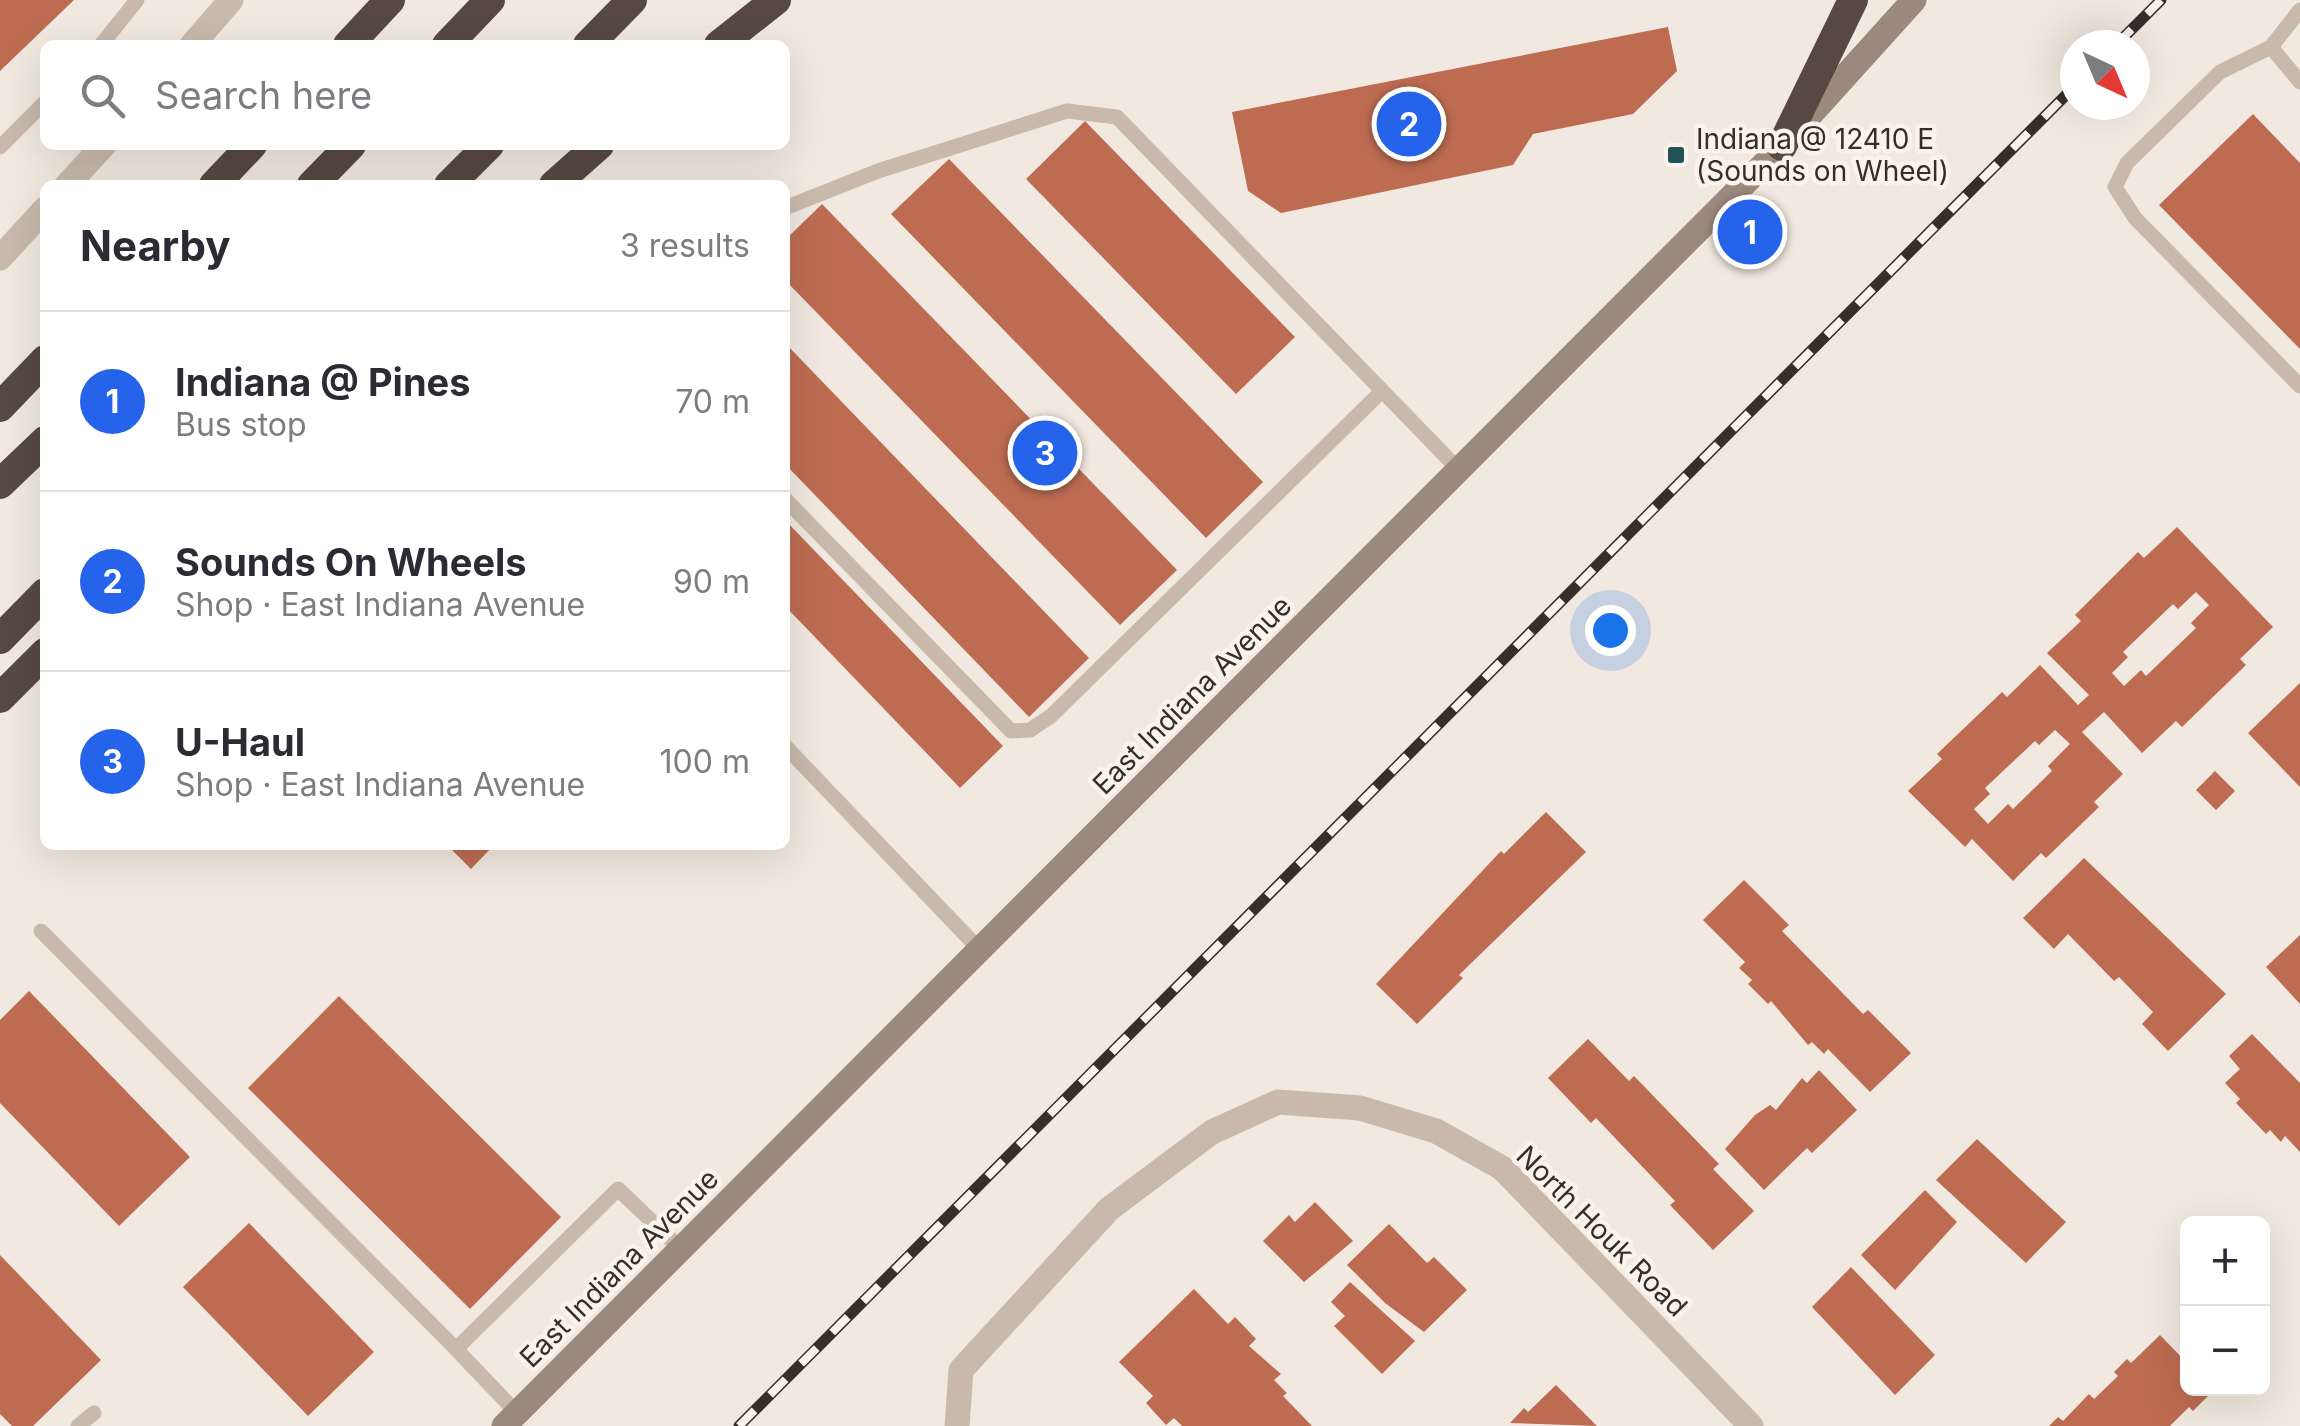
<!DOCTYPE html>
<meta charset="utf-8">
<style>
body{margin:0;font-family:Inter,sans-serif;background:#f2f2f3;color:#2b2b33}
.controls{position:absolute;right:30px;bottom:30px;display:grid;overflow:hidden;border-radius:15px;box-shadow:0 10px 40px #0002}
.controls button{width:90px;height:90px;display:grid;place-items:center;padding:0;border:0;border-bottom:2px solid #e1e1e2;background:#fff;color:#2b2b33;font:50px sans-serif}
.compass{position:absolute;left:2060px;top:30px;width:90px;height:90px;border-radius:50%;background:#fff;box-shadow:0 10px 40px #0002;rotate:136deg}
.you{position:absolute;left:1610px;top:630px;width:35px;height:35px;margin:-25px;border:8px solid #fff;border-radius:50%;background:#1a73e8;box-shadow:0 0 0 15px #1a73e833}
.badge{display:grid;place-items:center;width:65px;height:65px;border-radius:50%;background:#2563eb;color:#fff;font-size:32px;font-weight:700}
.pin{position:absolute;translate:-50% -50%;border:5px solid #fff;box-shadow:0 2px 10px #0006}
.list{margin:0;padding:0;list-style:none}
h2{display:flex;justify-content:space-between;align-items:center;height:130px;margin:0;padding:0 40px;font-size:42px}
h2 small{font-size:32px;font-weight:400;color:#7c7c81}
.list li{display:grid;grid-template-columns:65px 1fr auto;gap:30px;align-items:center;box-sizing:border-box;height:180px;padding:0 40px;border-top:2px solid #e1e1e2}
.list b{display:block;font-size:38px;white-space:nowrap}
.list p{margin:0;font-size:32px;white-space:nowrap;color:#7c7c81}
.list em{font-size:32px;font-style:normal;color:#7c7c81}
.icon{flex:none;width:55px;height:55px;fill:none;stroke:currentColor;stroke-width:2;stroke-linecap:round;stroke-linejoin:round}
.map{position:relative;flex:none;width:2300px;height:1426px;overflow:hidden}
.search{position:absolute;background:#fff;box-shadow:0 10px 40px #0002;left:40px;top:40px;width:750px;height:110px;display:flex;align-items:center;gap:25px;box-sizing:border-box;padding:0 35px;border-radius:15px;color:#7c7c81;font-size:38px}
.panel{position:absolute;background:#fff;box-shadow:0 10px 40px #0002;left:40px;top:180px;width:750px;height:670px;border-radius:15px}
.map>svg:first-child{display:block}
.building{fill:#bd6c52;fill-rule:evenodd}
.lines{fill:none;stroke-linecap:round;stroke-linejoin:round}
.service{stroke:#c8b9ac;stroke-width:15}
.minor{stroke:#c8b9ac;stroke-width:25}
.secondary{stroke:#9c897d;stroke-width:25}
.motorway{stroke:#574942;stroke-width:30}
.rail-casing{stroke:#372e2a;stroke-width:11}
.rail{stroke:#f9f3eb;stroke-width:8;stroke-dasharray:22;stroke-linecap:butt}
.poi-dot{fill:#235256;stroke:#f9f3eb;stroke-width:4}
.labels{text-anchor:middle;stroke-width:9;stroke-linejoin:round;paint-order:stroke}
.poi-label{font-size:28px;fill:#372e2a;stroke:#f9f3eb;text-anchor:start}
.street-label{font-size:28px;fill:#372e2a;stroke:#f9f3eb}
</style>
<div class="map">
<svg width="2300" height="1426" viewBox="0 0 2300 1426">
<rect width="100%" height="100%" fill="#f1e9df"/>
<path class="building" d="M 0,0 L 74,0 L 0,71 Z
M 1668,27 L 1677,71 L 1633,114 L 1533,134 L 1513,165 L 1281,213 L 1248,191 L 1232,112 Z
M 2253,114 L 2300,163 L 2300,349 L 2159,205 Z
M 1085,121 L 1295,337 L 1236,394 L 1026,179 Z
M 949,159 L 1263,482 L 1206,538 L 891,214 Z
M 822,204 L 1177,570 L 1120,625 L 785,280 L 785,240 Z
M 785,343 L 1089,658 L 1029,717 L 785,464 Z
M 785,520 L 1003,746 L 960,788 L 785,606 Z
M 2177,527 L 2273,627 L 2240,659 L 2246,665 L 2182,727 L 2176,721 L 2142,753 L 2104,712 L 2082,732 L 2123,774 L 2094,802 L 2099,807 L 2046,858 L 2041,853 L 2013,881 L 1972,839 L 1965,847 L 1908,791 L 1942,759 L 1937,754 L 2002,692 L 2007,697 L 2040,665 L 2078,705 L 2089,695 L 2047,653 L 2081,621 L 2075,615 L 2138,552 L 2144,558 ZM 2196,592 L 2209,605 L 2191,623 L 2196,628 L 2146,676 L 2141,670 L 2124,686 L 2112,673 L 2128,657 L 2123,652 L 2173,604 L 2178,609 ZM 2055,730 L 2070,744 L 2048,766 L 2052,771 L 2013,809 L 2008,804 L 1988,824 L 1974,809 L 1990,794 L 1985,788 L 2035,741 L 2039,745 Z
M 2300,683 L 2300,787 L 2248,733 Z
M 2215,771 L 2235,791 L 2216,810 L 2196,790 Z
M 1546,812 L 1586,852 L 1459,975 L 1463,978 L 1417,1024 L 1376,984 L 1501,851 L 1504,854 Z
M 447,845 L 494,845 L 471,869 Z
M 2084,858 L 2226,994 L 2168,1051 L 2142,1024 L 2153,1012 L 2119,977 L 2114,981 L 2068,934 L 2054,949 L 2023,918 Z
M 1744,880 L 1789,925 L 1782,931 L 1863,1014 L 1868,1010 L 1911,1053 L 1870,1092 L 1828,1049 L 1824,1054 L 1812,1042 L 1808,1045 L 1771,1001 L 1768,1004 L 1748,984 L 1752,980 L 1739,968 L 1745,962 L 1703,920 Z
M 2300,935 L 2300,1004 L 2266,967 Z
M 29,991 L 190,1157 L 119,1226 L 0,1103 L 0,1020 Z
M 339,996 L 561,1217 L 470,1309 L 248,1088 Z
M 2252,1034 L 2300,1083 L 2300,1152 L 2285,1136 L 2281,1142 L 2270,1130 L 2266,1134 L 2236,1103 L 2240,1099 L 2225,1083 L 2240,1069 L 2229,1056 Z
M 1588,1039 L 1629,1081 L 1634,1076 L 1719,1164 L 1713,1169 L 1754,1211 L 1713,1250 L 1670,1205 L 1675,1201 L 1596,1118 L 1591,1123 L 1548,1078 Z
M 1819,1070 L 1857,1110 L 1812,1153 L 1807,1148 L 1764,1190 L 1725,1149 L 1755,1115 L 1770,1105 L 1776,1110 L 1802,1078 L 1807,1083 Z
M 1977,1139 L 2066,1222 L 2026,1263 L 1936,1180 Z
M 1925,1190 L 1957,1222 L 1895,1290 L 1861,1255 Z
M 1315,1202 L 1353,1241 L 1304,1282 L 1263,1241 L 1289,1215 L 1295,1222 Z
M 249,1223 L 374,1352 L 308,1416 L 183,1287 Z
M 1389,1224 L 1427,1263 L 1434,1257 L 1467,1290 L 1424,1332 L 1385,1303 L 1347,1265 Z
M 0,1255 L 101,1360 L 33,1426 L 12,1426 L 0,1414 Z
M 1851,1267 L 1935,1355 L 1895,1395 L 1812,1307 Z
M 1350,1282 L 1415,1341 L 1382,1374 L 1334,1326 L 1345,1316 L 1331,1302 Z
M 1194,1289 L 1228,1324 L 1235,1317 L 1256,1339 L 1249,1346 L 1281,1374 L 1274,1380 L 1287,1393 L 1283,1396 L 1312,1426 L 1182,1426 L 1174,1418 L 1166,1425 L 1146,1403 L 1153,1396 L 1119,1362 Z
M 2160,1335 L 2188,1364 L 2188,1388 L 2214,1390 L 2193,1411 L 2189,1407 L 2170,1426 L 2049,1426 L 2058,1417 L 2063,1421 L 2089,1394 L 2094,1399 L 2118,1376 L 2114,1372 L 2127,1359 L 2131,1363 Z
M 1556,1385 L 1597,1426 L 1510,1423 L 1524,1408 L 1528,1412 Z"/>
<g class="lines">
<path class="service" d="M 2300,10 L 2271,47 L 2220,72 L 2127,163 L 2115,187 L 2135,218 L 2300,386
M 101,45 L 137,0
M 2271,47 L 2300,82
M 0,147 L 45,102
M 785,208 L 878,171 L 1067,111 L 1117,117 L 1459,470
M 785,499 L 1011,731 L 1030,730 L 1051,716 L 1382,391
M 785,746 L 980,950
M 41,931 L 456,1349
M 517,1413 L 456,1349 L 618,1189 L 681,1249
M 78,1426 L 94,1413"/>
<path class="minor" d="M 192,45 L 231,0
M 67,185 L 104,145
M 0,258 L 45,209
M 957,1426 L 961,1370 L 1109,1209 L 1212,1132 L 1278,1102 L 1360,1108 L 1436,1131 L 1502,1168 L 1751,1426"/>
<path class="secondary" d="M 504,1426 L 1782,146 L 1914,0"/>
<path class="motorway" d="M 348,45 L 390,0
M 447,45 L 490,0
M 588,45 L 632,0
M 719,45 L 776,0
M 1782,146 L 1853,0
M 214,185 L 252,145
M 312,185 L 351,145
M 449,185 L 489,145
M 554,185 L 599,145
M 0,407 L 45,360
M 0,484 L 45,441
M 0,639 L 45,593
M 0,698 L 45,653"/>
<defs>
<path id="rail" d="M 2116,45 L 2161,0
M 739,1426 L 2075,86"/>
</defs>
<use href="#rail" class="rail-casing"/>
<use href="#rail" class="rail"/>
</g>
<rect class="poi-dot" x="1666" y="145" width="20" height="20" rx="5"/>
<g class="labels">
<g class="poi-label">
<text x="1696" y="149">Indiana @ 12410 E<tspan x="1696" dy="32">(Sounds on Wheel)</tspan></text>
</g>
<g class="street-label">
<text transform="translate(1192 695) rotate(-45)" y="10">East Indiana Avenue</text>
<text transform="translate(1602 1231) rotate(45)" y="10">North Houk Road</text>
<text transform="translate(619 1268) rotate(-45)" y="10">East Indiana Avenue</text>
</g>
</g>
</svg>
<div class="controls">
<button>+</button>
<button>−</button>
</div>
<svg class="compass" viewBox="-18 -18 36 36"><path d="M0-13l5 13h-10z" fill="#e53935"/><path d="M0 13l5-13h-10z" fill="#7c7c81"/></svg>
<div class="you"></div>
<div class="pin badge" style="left:1750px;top:232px">1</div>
<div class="pin badge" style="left:1409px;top:124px">2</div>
<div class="pin badge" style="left:1045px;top:453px">3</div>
<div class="search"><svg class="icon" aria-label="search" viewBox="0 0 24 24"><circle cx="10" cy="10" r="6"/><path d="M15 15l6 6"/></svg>Search here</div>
<section class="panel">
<h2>Nearby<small>3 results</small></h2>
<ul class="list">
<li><span class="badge">1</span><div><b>Indiana @ Pines</b><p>Bus stop</p></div><em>70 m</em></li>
<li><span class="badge">2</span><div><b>Sounds On Wheels</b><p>Shop · East Indiana Avenue</p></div><em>90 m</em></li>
<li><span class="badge">3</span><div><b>U-Haul</b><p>Shop · East Indiana Avenue</p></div><em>100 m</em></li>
</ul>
</section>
</div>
